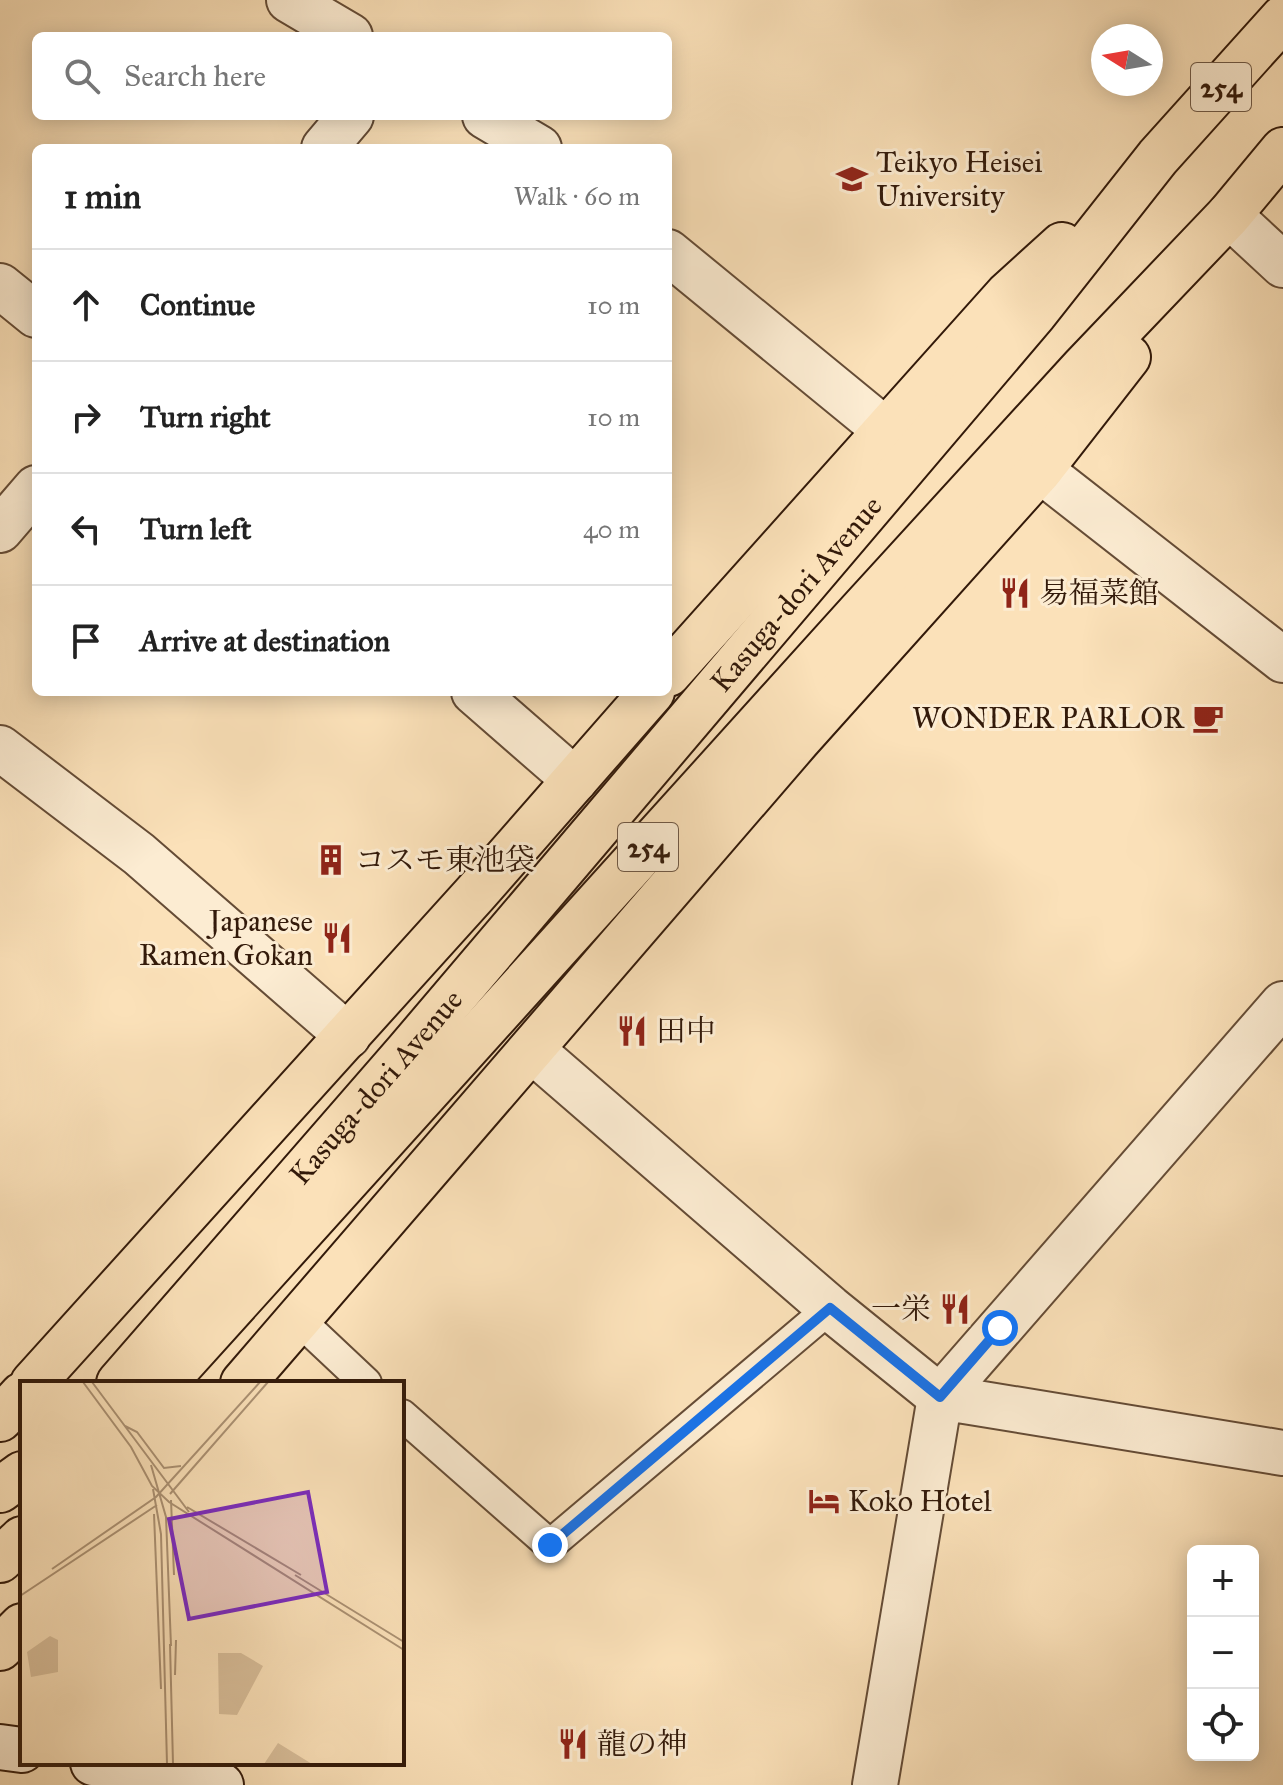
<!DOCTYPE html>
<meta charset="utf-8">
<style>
body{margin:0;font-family:"IM FELL Great Primer","Noto Serif JP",serif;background:#f2f2f2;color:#222}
.controls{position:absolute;right:24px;bottom:24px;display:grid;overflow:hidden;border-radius:12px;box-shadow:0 4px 20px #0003}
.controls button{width:72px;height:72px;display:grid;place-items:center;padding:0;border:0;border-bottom:2px solid #e0e0e0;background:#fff;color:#222;font:40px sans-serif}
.compass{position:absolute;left:1091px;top:24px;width:72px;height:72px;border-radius:50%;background:#fff;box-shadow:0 4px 20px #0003;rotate:281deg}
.stop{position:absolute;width:24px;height:24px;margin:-18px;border:6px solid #1a73e8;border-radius:50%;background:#fff}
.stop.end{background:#1a73e8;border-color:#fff;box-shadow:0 2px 8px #0008}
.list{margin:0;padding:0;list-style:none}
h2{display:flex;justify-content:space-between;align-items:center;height:104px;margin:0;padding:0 32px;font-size:34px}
h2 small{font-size:26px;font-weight:400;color:#767676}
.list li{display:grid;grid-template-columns:52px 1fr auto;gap:24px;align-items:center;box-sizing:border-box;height:112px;padding:0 32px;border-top:2px solid #e0e0e0}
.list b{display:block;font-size:30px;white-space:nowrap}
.list em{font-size:26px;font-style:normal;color:#767676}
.icon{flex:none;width:44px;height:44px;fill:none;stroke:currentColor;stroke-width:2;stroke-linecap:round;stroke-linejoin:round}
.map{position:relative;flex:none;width:1283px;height:1785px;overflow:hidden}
.search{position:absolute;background:#fff;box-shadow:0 4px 20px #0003;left:32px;top:32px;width:640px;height:88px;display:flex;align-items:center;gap:20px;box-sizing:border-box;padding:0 28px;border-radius:12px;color:#767676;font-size:30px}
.panel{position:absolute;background:#fff;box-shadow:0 4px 20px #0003;left:32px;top:144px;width:640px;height:552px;border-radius:12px}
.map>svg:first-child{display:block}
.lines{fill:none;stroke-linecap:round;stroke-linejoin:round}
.service-casing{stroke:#654c36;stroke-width:34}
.minor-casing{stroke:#654c36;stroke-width:48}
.secondary-casing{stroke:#331a0a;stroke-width:48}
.trunk-casing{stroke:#331a0a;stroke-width:48}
.service{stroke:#fcecd2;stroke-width:30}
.minor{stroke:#fcecd2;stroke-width:44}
.secondary{stroke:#fcecd2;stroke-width:44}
.trunk{stroke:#fbe1b9;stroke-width:44}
.route{stroke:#1a73e8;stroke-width:10}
.labels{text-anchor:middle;stroke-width:6;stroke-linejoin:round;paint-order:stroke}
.shield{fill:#fcecd2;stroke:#6f5946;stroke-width:2}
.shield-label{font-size:28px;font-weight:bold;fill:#331a0a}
.poi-label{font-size:30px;fill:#331a0a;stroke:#fcecd2;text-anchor:start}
.street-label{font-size:30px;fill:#331a0a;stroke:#fcecd2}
.inset-road{fill:none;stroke:#ab9173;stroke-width:2}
.view{fill:#7b2cbf;fill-opacity:0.15;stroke:#7b2cbf;stroke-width:4}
.inset-edge{fill:none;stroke:#331a0a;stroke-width:4}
</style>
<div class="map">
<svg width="1283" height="1785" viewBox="0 0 1283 1785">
<rect width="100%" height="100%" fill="#fbe1b9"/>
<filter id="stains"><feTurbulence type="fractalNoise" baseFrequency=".0025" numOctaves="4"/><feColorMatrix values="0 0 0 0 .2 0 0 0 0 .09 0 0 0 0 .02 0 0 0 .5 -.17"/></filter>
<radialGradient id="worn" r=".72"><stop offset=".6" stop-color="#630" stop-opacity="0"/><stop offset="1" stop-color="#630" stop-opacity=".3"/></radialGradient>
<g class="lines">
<defs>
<path id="service" d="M 299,1320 L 366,1383
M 402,1415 L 550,1545 L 830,1308"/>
<path id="minor" d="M 289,0 L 350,36
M 485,116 L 539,148
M 324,148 L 351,116
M 1229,215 L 1283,265
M 668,252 L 884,429
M 0,286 L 36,315
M 1040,470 L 1283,660
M 0,530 L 36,488
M 474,692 L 575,780
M 0,748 L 139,854 L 348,1036
M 533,1051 L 830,1308 L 940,1397 L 1283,1453
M 875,1785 L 940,1397 L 1283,1004"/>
<path id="secondary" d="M 0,1747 L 22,1750
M 93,1763 L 221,1785"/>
<g id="trunk">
<path d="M 668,674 L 1008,294 L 1062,245"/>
<path d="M 33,1383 L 475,894 L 652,692"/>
<path id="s1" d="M 119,1383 L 407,1052 L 1035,313 L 1158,157 L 1283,18"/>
<path d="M 164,1383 L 860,612 L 1083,368 L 1229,215 L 1283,150"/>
<path d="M 243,1383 L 798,740 L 1040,470 L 1128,357"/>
<path d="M 0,1419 L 22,1395"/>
<path d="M 0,1490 L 22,1474"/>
<path d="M 0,1560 L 22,1539"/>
<path d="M 0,1648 L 22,1626"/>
</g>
</defs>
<use href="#service" class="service-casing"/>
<use href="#minor" class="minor-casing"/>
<use href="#secondary" class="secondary-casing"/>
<use href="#trunk" class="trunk-casing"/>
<use href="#service" class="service"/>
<use href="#minor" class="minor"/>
<use href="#secondary" class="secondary"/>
<use href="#trunk" class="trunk"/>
</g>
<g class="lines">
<path class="route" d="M 550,1545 L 830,1308 L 940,1397 L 1000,1328"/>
</g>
<defs>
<symbol id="university-bare" viewBox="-9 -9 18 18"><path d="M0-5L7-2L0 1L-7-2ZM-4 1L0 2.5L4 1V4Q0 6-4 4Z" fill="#8f2418" stroke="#fcecd2" stroke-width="2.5" paint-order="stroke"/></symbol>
<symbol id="restaurant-bare" viewBox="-9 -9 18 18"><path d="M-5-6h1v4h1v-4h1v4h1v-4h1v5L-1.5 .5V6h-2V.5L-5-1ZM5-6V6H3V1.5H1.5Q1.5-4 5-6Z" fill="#8f2418" stroke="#fcecd2" stroke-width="2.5" paint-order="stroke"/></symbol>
<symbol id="cafe-bare" viewBox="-9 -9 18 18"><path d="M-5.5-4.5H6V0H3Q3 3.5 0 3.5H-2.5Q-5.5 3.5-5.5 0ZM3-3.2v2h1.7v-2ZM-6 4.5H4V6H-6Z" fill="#8f2418" stroke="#fcecd2" stroke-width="2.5" paint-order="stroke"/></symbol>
<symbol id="building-bare" viewBox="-9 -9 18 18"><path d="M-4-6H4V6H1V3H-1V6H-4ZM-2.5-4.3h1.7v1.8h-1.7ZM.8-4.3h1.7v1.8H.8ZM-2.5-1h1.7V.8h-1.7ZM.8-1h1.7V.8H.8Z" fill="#8f2418" stroke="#fcecd2" stroke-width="2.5" paint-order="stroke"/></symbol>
<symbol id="hotel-bare" viewBox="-9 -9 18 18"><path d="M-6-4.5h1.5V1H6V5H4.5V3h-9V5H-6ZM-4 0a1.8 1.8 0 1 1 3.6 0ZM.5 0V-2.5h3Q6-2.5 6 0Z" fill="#8f2418" stroke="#fcecd2" stroke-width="2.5" paint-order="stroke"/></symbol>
</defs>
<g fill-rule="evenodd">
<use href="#university-bare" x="830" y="157" width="44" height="44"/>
<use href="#restaurant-bare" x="993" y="571" width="44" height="44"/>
<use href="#cafe-bare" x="1186" y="696" width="44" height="44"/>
<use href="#building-bare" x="309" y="838" width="44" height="44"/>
<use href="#restaurant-bare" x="315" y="916" width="44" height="44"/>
<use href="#restaurant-bare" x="610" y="1009" width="44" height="44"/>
<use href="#restaurant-bare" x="933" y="1287" width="44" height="44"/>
<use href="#hotel-bare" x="802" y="1479" width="44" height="44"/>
<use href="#restaurant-bare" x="551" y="1722" width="44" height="44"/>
</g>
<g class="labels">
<g class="shield">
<rect x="1191" y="63" width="60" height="48" rx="6"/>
<rect x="618" y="823" width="60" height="48" rx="6"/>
</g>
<g class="shield-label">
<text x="1221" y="97">254</text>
<text x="648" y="857">254</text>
</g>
<g class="poi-label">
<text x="876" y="172">Teikyo Heisei<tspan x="876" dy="34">University</tspan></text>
<text x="1039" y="603">易福菜館</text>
<text x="1184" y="728" text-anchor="end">WONDER PARLOR</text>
<text x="355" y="870">コスモ東池袋</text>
<text x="313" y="931" text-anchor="end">Japanese<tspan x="313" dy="34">Ramen Gokan</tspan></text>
<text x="656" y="1041">田中</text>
<text x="931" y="1319" text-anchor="end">一栄</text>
<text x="848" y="1511">Koko Hotel</text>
<text x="597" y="1754">龍の神</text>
</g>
<g class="street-label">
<text dy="10" stroke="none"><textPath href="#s1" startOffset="1040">Kasuga-dori Avenue</textPath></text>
<text dy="10" stroke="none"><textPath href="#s1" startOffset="392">Kasuga-dori Avenue</textPath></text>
</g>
</g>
<g transform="translate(20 1381)">
<rect width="384" height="384" fill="#fbe1b9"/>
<path d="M 30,255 L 38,259 L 38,291 L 11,296 L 7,271 ZM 198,272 L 221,272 L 243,285 L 217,334 L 199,333 ZM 258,362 L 292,383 L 244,383 Z" fill="#d9bf9b"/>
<path class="inset-road" d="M 63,1 L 111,66 L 132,105 L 149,121 L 384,269M 72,1 L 169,131M 105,45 L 117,51 L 144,87 L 161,85M 131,84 L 146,136 L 151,265M 133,108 L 141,153 L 147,383M 150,113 L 248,1M 151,119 L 154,194M 167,126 L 281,194M 134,133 L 141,308M 32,188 L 136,116 L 240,1M 275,194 L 384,261M 0,215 L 137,124M 150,263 L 153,383M 155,294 L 156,259"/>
<path class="view" d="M 288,111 L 307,211 L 169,238 L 149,138 Z"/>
<rect width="384" height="384" class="inset-edge"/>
</g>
<rect width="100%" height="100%" filter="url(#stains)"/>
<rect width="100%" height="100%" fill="url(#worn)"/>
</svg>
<div class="controls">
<button>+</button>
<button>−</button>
<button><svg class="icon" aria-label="locate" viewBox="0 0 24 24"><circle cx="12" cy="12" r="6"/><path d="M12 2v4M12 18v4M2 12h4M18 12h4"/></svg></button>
</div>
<svg class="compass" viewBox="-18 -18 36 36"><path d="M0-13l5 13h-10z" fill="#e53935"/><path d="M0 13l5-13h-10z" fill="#767676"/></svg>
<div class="stop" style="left:1000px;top:1328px"></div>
<div class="stop end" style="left:550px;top:1545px"></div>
<div class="search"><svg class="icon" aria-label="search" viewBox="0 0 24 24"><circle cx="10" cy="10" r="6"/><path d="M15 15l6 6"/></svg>Search here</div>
<section class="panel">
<h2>1 min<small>Walk · 60 m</small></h2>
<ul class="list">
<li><svg class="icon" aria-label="ahead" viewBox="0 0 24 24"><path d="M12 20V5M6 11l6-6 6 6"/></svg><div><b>Continue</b></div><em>10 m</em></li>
<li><svg class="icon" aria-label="right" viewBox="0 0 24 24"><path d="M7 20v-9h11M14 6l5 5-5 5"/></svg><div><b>Turn right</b></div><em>10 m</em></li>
<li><svg class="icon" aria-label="left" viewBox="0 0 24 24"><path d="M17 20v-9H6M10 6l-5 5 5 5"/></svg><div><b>Turn left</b></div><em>40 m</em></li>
<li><svg class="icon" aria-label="arrive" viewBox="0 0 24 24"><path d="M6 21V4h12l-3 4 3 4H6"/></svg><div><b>Arrive at destination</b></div></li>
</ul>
</section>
</div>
